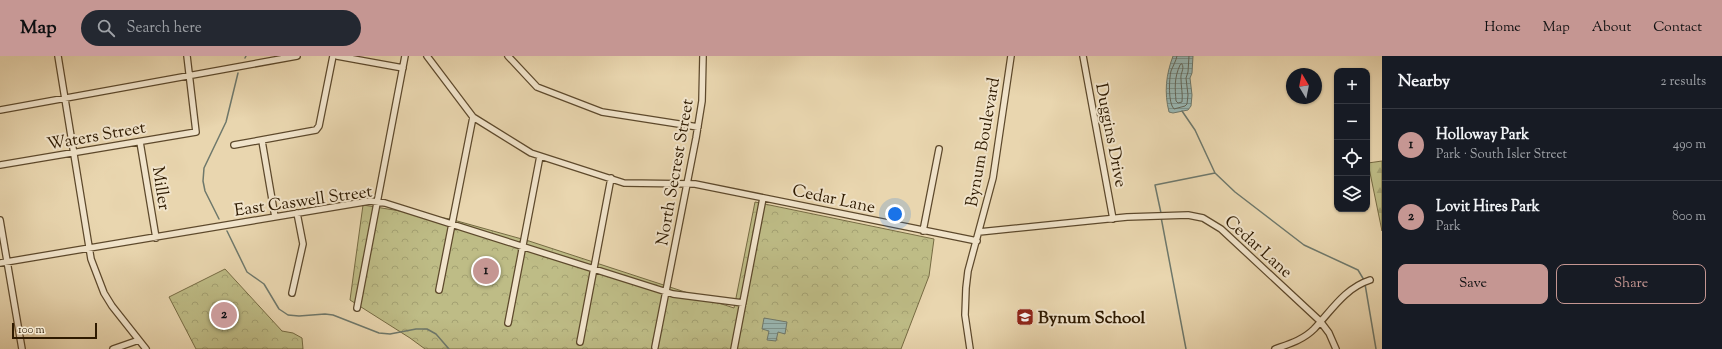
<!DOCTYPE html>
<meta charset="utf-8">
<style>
body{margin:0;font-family:"Sorts Mill Goudy",serif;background:#242831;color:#f1f3f6}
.controls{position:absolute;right:12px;top:12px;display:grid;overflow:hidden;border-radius:8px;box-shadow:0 1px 3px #0004}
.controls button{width:36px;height:36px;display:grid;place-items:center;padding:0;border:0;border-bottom:1px solid #363941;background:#171b24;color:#f1f3f6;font:20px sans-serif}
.compass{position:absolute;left:1286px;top:12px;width:36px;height:36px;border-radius:50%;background:#171b24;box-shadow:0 1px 3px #0004;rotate:350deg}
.scale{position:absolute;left:12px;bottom:10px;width:85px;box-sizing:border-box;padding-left:4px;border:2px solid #2e1a00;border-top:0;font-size:11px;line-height:14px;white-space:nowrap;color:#2e1a00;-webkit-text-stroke:3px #f1e4cb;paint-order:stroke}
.you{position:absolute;left:895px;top:158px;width:14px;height:14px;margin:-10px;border:3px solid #fff;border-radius:50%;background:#1a73e8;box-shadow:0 0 0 6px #1a73e833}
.badge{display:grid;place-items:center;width:26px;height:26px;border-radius:50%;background:#c59692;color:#111;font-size:13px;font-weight:700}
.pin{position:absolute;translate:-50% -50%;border:2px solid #fff;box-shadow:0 1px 4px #0006}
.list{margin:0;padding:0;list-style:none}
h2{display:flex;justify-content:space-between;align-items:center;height:52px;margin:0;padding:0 16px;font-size:17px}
h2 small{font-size:13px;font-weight:400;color:#9ea1a6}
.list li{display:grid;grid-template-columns:26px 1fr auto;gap:12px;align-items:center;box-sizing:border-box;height:72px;padding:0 16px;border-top:1px solid #363941}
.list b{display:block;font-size:15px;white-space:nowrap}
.list p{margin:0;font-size:13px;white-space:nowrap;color:#9ea1a6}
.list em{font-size:13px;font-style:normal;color:#9ea1a6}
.actions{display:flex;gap:8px;padding:12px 16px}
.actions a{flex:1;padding:9px 0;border:1px solid #c59692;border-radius:8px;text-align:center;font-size:14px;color:#c59692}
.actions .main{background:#c59692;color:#111}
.icon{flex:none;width:22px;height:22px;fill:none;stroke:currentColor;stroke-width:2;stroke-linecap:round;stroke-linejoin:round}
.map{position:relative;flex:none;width:1382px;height:293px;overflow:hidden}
header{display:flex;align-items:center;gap:24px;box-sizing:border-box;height:56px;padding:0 20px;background:#c59692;color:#111}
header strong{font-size:19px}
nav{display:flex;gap:22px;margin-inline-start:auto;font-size:14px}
.search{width:280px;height:36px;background:#242831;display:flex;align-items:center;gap:10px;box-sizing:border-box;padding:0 14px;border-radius:22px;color:#9ea1a6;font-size:15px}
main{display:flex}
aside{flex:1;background:#171b24}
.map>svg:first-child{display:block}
.forest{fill:url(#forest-firs);stroke:#766b43}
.park{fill:url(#park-crowns);stroke:#766b43}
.water{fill:url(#water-rules);stroke:#6e786b}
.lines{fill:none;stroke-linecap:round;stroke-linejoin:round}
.shore{stroke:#64685a;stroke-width:1}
.stream{stroke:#6e786b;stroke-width:1.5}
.minor-casing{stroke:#5d492c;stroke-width:8}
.minor{stroke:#f1e4cb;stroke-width:5.5}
.labels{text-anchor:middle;stroke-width:4;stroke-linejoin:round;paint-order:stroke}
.street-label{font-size:17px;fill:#2e1a00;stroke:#f1e4cb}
.poi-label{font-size:17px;font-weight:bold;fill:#2e1a00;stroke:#f1e4cb;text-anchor:start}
</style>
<header>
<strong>Map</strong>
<div class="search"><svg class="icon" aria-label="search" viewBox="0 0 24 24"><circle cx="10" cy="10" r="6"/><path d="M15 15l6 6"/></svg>Search here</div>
<nav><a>Home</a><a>Map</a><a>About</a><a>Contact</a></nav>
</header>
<main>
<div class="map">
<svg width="1382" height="293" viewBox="0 0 1382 293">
<defs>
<pattern id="forest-firs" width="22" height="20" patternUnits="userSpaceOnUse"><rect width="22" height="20" fill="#bebc86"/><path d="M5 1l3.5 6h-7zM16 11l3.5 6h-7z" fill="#a4a172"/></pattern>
<pattern id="park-crowns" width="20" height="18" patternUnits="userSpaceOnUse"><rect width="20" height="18" fill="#bebc86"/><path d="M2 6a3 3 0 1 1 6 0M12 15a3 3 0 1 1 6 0" fill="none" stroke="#a4a172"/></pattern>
<pattern id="water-rules" width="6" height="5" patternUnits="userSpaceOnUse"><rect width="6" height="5" fill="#99b7b3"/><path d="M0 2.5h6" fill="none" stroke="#7d948f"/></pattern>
</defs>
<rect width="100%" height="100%" fill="#e9d6af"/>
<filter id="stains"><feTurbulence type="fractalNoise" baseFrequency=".005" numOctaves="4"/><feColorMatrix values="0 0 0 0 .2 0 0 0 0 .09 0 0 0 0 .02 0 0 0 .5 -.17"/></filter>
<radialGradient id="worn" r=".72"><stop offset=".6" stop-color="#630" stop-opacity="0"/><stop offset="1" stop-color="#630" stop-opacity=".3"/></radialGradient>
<path class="forest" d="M 1382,105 L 1382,175 L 1368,107 Z"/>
<path class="park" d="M 755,146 L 934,183 L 929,220 L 901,293 L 425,293 L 410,282 L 350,244 L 363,149 L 450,163 L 529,185 L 734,252 Z
M 225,213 L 282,275 L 293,277 L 302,282 L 303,293 L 196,293 L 169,241 Z"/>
<path class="water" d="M 1173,0 L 1193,0 L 1192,17 L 1190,22 L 1192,39 L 1191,50 L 1188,54 L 1173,57 L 1169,56 C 1164,36 1166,19 1173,0 Z
M 764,262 L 787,266 L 785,278 L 778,276 L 776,285 L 767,284 L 769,275 L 762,273 Z"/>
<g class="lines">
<path class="shore" d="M 1177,0 C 1176,5 1173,10 1171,15 C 1169,23 1168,47 1174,53 L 1185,50 L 1187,48 L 1188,39 L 1186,22 L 1188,16 L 1189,0
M 1182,8 C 1185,13 1180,17 1181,23 C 1181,31 1183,38 1182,46 L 1178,47 L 1176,45 C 1175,32 1174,22 1180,9 Z"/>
<path class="stream" d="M 245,2 L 246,0
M 1182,55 L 1195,74 L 1215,117 L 1235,136 L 1304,189 L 1358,214 L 1364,224
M 1161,157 L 1155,129 L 1215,117
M 1161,161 L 1186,293
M 219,163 L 205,135 L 203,125 L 204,112 L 226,66 L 238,17
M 227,175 L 247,216 L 264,228 L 279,253 L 288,259 L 299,260 L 325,258 L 333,259 L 379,277 L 390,278 L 416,273 L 427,273 L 436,278 L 449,293
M 1365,228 L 1376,293"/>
<defs>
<path id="minor" d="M 58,0 L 91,203 L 104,237 L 112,250 L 146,293
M 337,0 L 403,12
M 427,0 L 473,61 L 531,97 L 624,127 L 695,128 L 977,185
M 508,0 L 537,31 L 602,56 L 698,71
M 1083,0 L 1113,163
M 0,54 L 297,0
M 262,85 L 275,161
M 140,86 L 156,182
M 234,89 L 316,74 L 319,70 L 333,0
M 0,109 L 196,76 L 187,0
M 0,164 L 22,293
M 923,175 L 939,93
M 979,176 L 1127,161 L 1188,159 L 1203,162 L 1221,173 L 1320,265 L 1329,277 L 1336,293
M 0,207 L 370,145 L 385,147 L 673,238 L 743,247
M 439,234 L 473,61
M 292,237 L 303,188 L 297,157
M 357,252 L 405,0
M 508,267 L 540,100
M 580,286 L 611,122
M 655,291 L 696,82 L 702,45 L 703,0
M 113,293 L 139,284
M 734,293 L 763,142
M 970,293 L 965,259 L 966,232 L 968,215 L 993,122 L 1011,0
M 1275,293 C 1289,288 1303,284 1314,273 C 1331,255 1345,232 1370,224"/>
</defs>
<use href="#minor" class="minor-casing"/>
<use href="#minor" class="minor"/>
</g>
<defs>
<symbol id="school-square" viewBox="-11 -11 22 22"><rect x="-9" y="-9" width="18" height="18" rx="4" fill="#8f2418" stroke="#f1e4cb"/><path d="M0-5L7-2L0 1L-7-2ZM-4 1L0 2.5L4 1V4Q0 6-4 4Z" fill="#fff"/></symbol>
</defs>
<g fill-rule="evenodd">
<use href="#school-square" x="1015" y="251" width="20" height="20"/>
</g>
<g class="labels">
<g class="street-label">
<text transform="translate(96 79) rotate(-10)" y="6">Waters Street</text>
<text transform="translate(1112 79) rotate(79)" y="6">Duggins Drive</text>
<text transform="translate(982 86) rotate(-80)" y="6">Bynum Boulevard</text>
<text transform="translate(674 116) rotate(-80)" y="6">North Secrest Street</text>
<text transform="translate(162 132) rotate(81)" y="6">Miller</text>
<text transform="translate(834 142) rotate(12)" y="6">Cedar Lane</text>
<text transform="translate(303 144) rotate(-8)" y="6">East Caswell Street</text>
<text transform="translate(1259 190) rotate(42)" y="6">Cedar Lane</text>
</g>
<g class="poi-label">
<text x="1038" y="267">Bynum School</text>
</g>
</g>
<rect width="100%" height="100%" filter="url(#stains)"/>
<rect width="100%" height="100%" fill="url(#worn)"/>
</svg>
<div class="controls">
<button>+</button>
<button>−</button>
<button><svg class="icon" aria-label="locate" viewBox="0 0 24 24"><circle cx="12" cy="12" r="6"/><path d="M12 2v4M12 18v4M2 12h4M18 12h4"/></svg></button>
<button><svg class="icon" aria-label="layers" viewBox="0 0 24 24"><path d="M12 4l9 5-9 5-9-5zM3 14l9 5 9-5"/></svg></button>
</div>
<svg class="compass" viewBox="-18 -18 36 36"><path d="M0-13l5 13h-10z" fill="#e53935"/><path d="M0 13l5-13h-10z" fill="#9ea1a6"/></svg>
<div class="scale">100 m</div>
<div class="you"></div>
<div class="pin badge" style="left:486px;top:215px">1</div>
<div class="pin badge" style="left:224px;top:259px">2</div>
</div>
<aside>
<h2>Nearby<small>2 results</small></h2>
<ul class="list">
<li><span class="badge">1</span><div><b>Holloway Park</b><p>Park · South Isler Street</p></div><em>490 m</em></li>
<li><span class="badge">2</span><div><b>Lovit Hires Park</b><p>Park</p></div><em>800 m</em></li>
</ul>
<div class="actions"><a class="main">Save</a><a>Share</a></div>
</aside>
</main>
